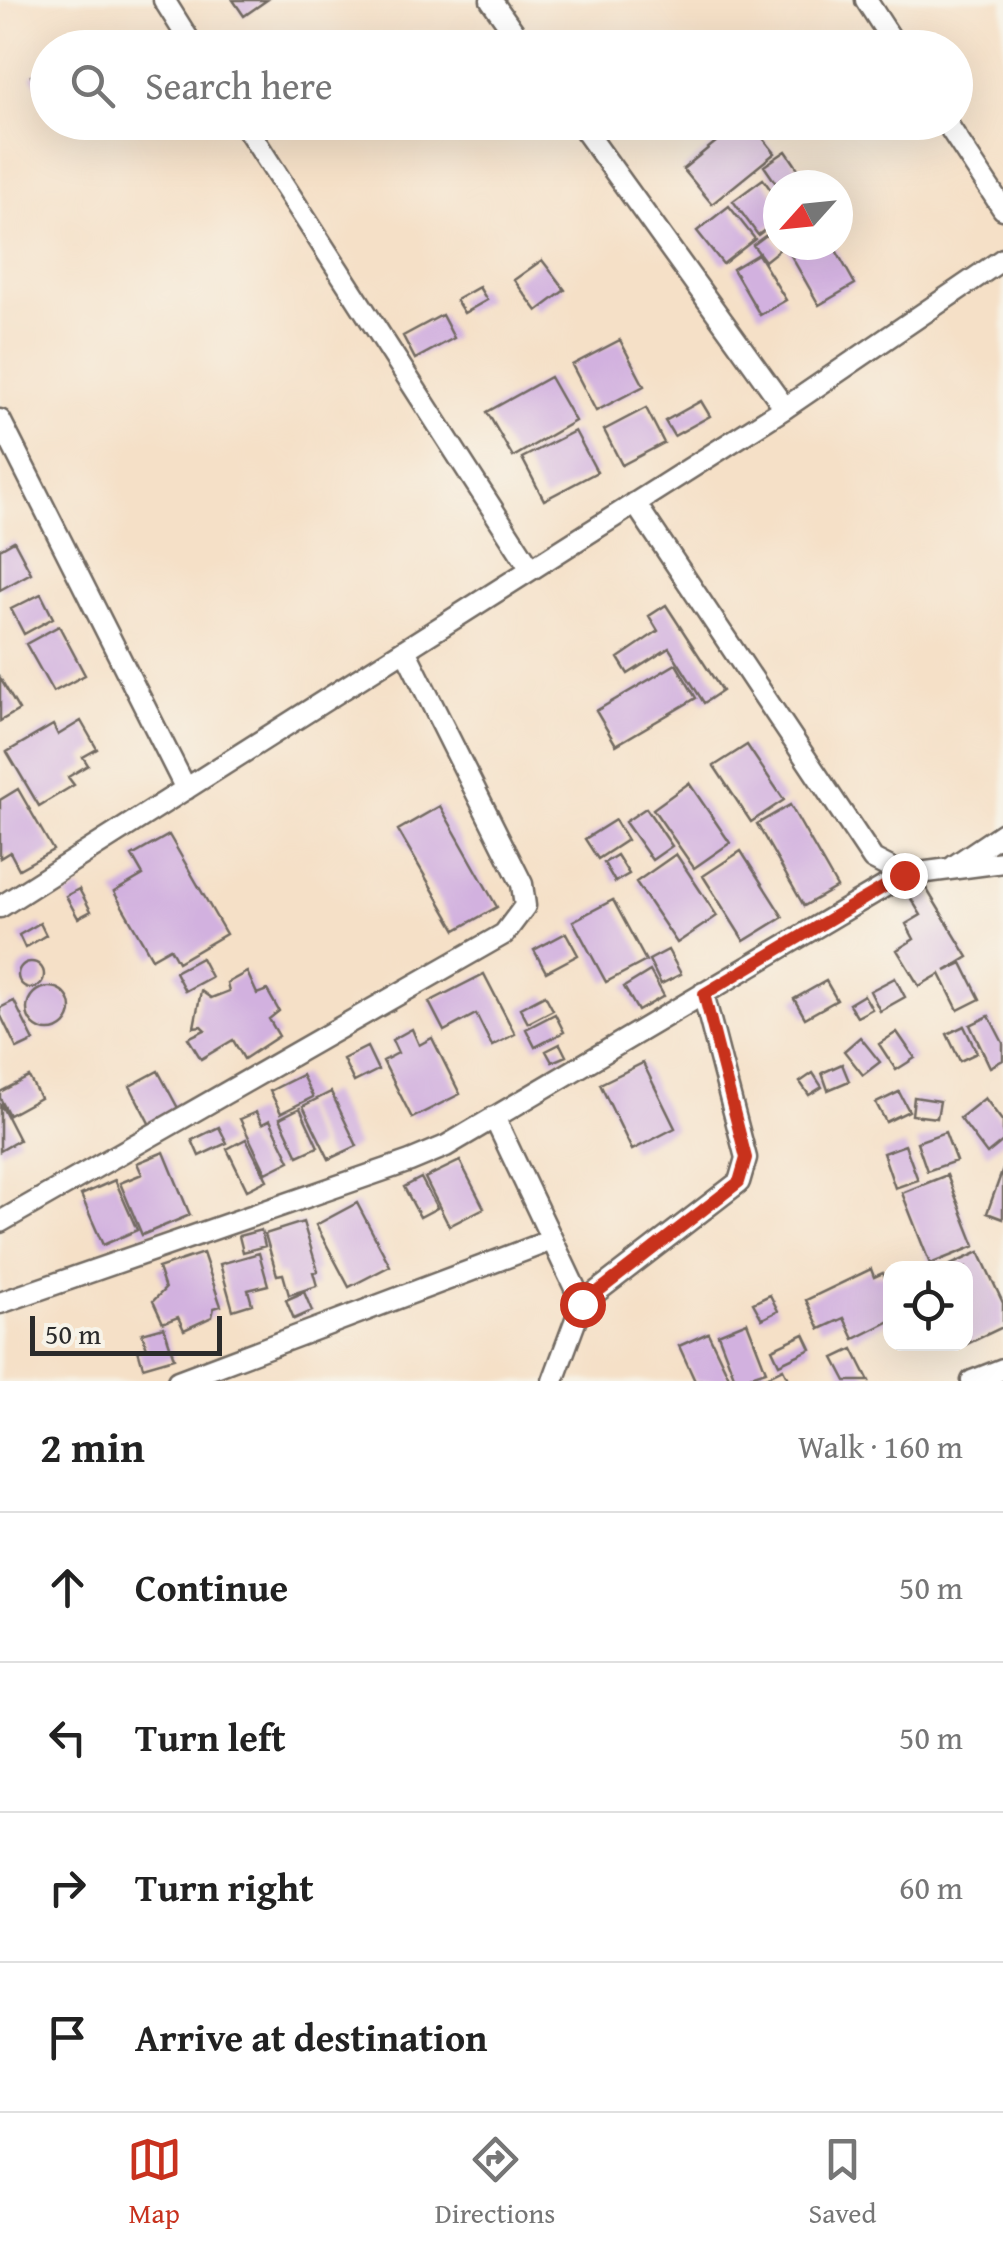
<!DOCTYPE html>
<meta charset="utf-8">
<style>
body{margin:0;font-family:"Gentium Book Plus",serif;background:#f6f6f6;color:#222}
.controls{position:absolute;right:30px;bottom:30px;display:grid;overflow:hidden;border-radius:20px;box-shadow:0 10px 40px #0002}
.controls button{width:90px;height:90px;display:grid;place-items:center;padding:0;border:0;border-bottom:2px solid #e0e0e0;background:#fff;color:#222;font:50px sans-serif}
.compass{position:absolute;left:763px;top:170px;width:90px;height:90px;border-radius:50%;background:#fff;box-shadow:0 10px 40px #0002;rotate:243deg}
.scale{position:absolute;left:30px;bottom:25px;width:192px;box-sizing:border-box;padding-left:10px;border:5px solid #2b2b2b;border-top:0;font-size:28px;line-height:35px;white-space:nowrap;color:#2b2b2b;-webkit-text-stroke:8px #f7f3e8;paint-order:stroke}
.stop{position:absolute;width:30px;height:30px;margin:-22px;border:8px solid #c8321e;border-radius:50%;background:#fff}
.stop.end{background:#c8321e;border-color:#fff;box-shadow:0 2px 10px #0008}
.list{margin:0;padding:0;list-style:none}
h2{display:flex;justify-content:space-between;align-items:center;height:130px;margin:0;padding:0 40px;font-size:42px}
h2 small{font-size:32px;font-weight:400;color:#767676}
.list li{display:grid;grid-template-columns:65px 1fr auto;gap:30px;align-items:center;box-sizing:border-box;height:150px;padding:0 40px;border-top:2px solid #e0e0e0}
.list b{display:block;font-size:38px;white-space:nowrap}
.list em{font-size:32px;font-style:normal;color:#767676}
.icon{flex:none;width:55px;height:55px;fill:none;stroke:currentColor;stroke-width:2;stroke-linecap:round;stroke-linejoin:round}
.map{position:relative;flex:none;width:1003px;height:1381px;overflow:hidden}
.search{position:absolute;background:#fff;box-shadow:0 10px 40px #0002;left:30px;right:30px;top:30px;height:110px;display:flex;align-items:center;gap:25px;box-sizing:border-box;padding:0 35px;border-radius:55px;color:#767676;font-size:38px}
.sheet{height:730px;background:#fff}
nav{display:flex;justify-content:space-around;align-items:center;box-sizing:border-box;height:140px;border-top:2px solid #e0e0e0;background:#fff;font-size:28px;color:#767676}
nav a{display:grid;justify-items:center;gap:5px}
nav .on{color:#c8321e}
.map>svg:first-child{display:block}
.building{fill:#d2b1df}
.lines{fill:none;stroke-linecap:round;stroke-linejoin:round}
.street-casing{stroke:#726a62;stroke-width:25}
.street{stroke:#fff;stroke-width:20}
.route{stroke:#c8321e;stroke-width:12}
</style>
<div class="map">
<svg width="1003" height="1381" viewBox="0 0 1003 1381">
<rect width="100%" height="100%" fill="#f7f3e8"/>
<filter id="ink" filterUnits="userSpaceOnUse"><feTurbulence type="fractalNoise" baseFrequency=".01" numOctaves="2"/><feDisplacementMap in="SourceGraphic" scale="20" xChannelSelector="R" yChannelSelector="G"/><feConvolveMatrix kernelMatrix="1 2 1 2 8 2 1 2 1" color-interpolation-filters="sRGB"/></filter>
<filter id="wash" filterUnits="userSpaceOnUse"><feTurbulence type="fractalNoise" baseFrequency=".0048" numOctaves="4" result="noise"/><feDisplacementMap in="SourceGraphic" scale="40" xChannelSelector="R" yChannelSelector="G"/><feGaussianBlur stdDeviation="2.25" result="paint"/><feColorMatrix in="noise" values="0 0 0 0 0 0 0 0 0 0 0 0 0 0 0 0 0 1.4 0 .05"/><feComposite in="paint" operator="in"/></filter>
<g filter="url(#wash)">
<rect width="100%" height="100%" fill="#f5e0c7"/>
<g id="blocks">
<path class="building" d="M 233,0 L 267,0 L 244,16 Z
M 48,66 L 48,103 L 31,76 Z
M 740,122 L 750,122 L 775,153 L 712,204 L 683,169 Z
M 786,151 L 805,179 L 797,185 L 777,185 L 764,166 Z
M 763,179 L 778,200 L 778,220 L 758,235 L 733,201 Z
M 729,206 L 755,239 L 723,264 L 697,231 Z
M 769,233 L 780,249 L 765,261 L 753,245 Z
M 785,245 L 833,245 L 855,284 L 819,305 Z
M 758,254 L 786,300 L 760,315 L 733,269 Z
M 542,260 L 565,290 L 537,311 L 514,280 Z
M 479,287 L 487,300 L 464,313 L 456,300 Z
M 442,315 L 454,338 L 415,359 L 403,336 Z
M 620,340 L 644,386 L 596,411 L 572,365 Z
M 550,377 L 575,421 L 513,457 L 487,412 Z
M 701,401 L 710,416 L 674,436 L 665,421 Z
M 646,408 L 664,443 L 622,465 L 604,430 Z
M 575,431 L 597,472 L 544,500 L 522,458 Z
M 14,541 L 31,573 L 0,590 L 0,549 Z
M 41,594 L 53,618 L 24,634 L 11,609 Z
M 666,605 L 722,691 L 704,703 L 669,648 L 628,674 L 618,658 L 658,631 L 649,616 Z
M 59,626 L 85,675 L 53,692 L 26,644 Z
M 676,664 L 696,698 L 616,745 L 596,711 Z
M 0,678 L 19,710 L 0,721 Z
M 81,721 L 97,749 L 83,757 L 88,765 L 68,777 L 74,785 L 39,806 L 7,752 L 53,725 L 58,735 Z
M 747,745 L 784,800 L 751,822 L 714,766 Z
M 689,783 L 730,843 L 694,868 L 653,809 Z
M 18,789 L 53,850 L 19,869 L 10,852 L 0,858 L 0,800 Z
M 790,805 L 837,887 L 804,906 L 757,824 Z
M 440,806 L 497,907 L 456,930 L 398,830 Z
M 646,808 L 672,846 L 652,860 L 625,822 Z
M 615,820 L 627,840 L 598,859 L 585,839 Z
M 169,835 L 226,934 L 178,962 L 170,948 L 152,958 L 114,892 L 143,875 L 132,856 Z
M 741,851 L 783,917 L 744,941 L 703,876 Z
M 676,854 L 717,916 L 677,943 L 636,882 Z
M 617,855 L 629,874 L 615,882 L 604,863 Z
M 926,888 L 968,957 L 945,971 L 962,963 L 980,999 L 958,1010 L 940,974 L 919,986 L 897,950 L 914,939 L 906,924 L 921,915 L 910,897 Z
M 79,889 L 91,911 L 78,918 L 66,896 Z
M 613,900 L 646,961 L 606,982 L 573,921 Z
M 40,923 L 46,935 L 25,948 L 19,935 Z
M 566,933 L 578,955 L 546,972 L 534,950 Z
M 668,950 L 681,974 L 661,984 L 649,960 Z
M 201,958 L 211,977 L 185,991 L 175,972 Z
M18 975a13 13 0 1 1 26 0a13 13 0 1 1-26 0Z
M 650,971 L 664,996 L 638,1011 L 624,987 Z
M 247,972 L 257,994 L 267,990 L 279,1011 L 269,1019 L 279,1036 L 244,1059 L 233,1040 L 201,1059 L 188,1038 L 205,1030 L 201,1026 L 194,1027 L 201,991 L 211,998 L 229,991 L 227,983 Z
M 484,974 L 515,1034 L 492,1046 L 476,1014 L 444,1031 L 429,1002 Z
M 895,978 L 905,997 L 880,1011 L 870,991 Z
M 826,981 L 837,1000 L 805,1018 L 794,999 Z
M27 1009a22 22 0 1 1 44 0a22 22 0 1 1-44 0Z
M 545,995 L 553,1010 L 528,1023 L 520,1008 Z
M 864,995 L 872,1009 L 857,1017 L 849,1004 Z
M 14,1001 L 34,1041 L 17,1049 L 0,1014 L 0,1008 Z
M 555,1014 L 564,1032 L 535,1047 L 526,1029 Z
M 989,1016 L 1003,1043 L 1003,1060 L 990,1067 L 970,1025 Z
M 964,1026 L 977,1053 L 960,1061 L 947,1034 Z
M 412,1029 L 419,1045 L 432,1038 L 460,1094 L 412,1118 L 383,1061 L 398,1053 L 392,1040 Z
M 897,1032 L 915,1058 L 896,1070 L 879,1044 Z
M 860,1037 L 880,1062 L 863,1075 L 844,1051 Z
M 560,1044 L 566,1056 L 552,1062 L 546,1051 Z
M 367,1047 L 378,1070 L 354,1082 L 343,1059 Z
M 643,1063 L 675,1128 L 632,1150 L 600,1084 Z
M 842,1064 L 849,1081 L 828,1090 L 822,1073 Z
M 158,1071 L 179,1110 L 150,1125 L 130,1086 Z
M 813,1073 L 822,1087 L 809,1095 L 800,1082 Z
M 302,1075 L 313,1097 L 281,1113 L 270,1091 Z
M 29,1077 L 40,1098 L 9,1115 L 0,1098 L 0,1092 Z
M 331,1092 L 357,1146 L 329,1159 L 303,1106 Z
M 899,1092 L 909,1111 L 886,1122 L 876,1103 Z
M 914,1097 L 940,1101 L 937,1118 L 912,1115 Z
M 985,1098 L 1003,1122 L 1003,1141 L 987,1154 L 960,1118 Z
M 0,1103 L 19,1140 L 0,1151 Z
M 300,1108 L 318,1147 L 298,1156 L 280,1118 Z
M 256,1112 L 262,1124 L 270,1120 L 290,1161 L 266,1173 L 240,1119 Z
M 219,1127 L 227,1143 L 199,1156 L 192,1140 Z
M 945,1132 L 956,1161 L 927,1171 L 917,1142 Z
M 246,1139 L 267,1180 L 247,1190 L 227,1149 Z
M 905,1145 L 918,1180 L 895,1188 L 883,1153 Z
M 164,1152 L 190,1215 L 142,1235 L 120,1183 L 142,1174 L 137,1163 Z
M 460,1161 L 484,1208 L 449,1226 L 425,1178 Z
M 1003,1169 L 1003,1219 L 987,1213 Z
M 947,1175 L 975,1246 L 930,1264 L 902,1193 Z
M 421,1178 L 437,1208 L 420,1217 L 404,1187 Z
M 115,1180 L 137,1230 L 103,1245 L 81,1195 Z
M 357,1203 L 390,1266 L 349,1287 L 316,1225 Z
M 303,1222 L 318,1271 L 313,1272 L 317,1286 L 289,1295 L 283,1274 L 277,1275 L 265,1234 Z
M 261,1230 L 265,1246 L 243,1252 L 239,1236 Z
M 979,1252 L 1003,1303 L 1003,1327 L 967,1344 L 966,1268 L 944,1268 Z
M 203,1253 L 221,1306 L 214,1308 L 212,1317 L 184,1330 L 178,1317 L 163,1323 L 153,1301 L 165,1289 L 158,1268 Z
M 259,1253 L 268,1285 L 248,1290 L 252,1304 L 233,1310 L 220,1264 Z
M 871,1269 L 874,1277 L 883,1273 L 890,1288 L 890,1321 L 854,1339 L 844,1318 L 820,1329 L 806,1300 Z
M 304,1292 L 312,1311 L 294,1319 L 286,1300 Z
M 770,1295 L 778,1311 L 762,1319 L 753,1303 Z
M 747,1322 L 766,1371 L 736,1381 L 718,1334 Z
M 164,1327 L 174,1358 L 143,1367 L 138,1350 L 147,1348 L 142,1333 Z
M 708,1333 L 731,1381 L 695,1381 L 679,1346 Z
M 804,1334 L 811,1349 L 779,1364 L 772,1349 Z
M 853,1349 L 869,1381 L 846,1381 L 834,1358 Z
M 783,1369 L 789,1381 L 759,1381 Z"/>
</g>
</g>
<g filter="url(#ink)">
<use href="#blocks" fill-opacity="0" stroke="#726a62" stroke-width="2.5"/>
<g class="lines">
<defs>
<path id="street" d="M 164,0 L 194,48
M 491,0 L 525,48
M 866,0 L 897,48
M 243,122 L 531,569
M 579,122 L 785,408
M 946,122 L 1003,209
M 0,420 L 186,789
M 635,503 L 873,859 L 904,875 L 1003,862
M 954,866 L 1003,833
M 0,907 L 785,408 L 1003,259
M 494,1117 L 582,1303 L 553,1381
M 0,1222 L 504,934 L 525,906 L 522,884 L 405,650
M 0,1303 L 410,1161 L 446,1146 L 904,875
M 582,1303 L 739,1182 L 746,1158 L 703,993
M 178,1381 L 552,1240
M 972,1381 L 1003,1369"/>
</defs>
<use href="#street" class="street-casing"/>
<use href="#street" class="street"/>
</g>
</g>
<g class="lines" filter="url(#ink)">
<path class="route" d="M 582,1304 L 739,1182 L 746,1158 L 704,994 L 904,875"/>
</g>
</svg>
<div class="controls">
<button><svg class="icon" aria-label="locate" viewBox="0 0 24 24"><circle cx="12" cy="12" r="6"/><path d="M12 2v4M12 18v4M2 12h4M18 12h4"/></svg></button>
</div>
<svg class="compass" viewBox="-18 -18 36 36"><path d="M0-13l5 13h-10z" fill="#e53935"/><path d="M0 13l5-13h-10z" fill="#767676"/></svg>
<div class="scale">50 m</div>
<div class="stop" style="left:582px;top:1304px"></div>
<div class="stop end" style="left:904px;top:875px"></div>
<div class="search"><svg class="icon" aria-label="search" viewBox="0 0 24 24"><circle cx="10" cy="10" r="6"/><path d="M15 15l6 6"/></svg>Search here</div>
</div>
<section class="sheet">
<h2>2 min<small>Walk · 160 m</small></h2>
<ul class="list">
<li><svg class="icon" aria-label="ahead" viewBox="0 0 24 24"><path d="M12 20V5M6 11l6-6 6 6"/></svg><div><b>Continue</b></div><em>50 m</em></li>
<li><svg class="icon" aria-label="left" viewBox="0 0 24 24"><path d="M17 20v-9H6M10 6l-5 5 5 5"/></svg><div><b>Turn left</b></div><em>50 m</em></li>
<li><svg class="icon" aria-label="right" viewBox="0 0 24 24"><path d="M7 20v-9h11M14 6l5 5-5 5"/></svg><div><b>Turn right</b></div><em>60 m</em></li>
<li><svg class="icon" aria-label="arrive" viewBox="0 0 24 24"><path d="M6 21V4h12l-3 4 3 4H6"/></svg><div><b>Arrive at destination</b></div></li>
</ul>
</section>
<nav>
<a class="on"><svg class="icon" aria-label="map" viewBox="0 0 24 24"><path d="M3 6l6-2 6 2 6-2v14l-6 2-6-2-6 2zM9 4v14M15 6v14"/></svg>Map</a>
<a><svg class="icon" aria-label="directions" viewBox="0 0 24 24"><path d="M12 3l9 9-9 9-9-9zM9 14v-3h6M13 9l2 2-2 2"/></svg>Directions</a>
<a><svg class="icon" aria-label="saved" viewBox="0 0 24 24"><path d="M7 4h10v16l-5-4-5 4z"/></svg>Saved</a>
</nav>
